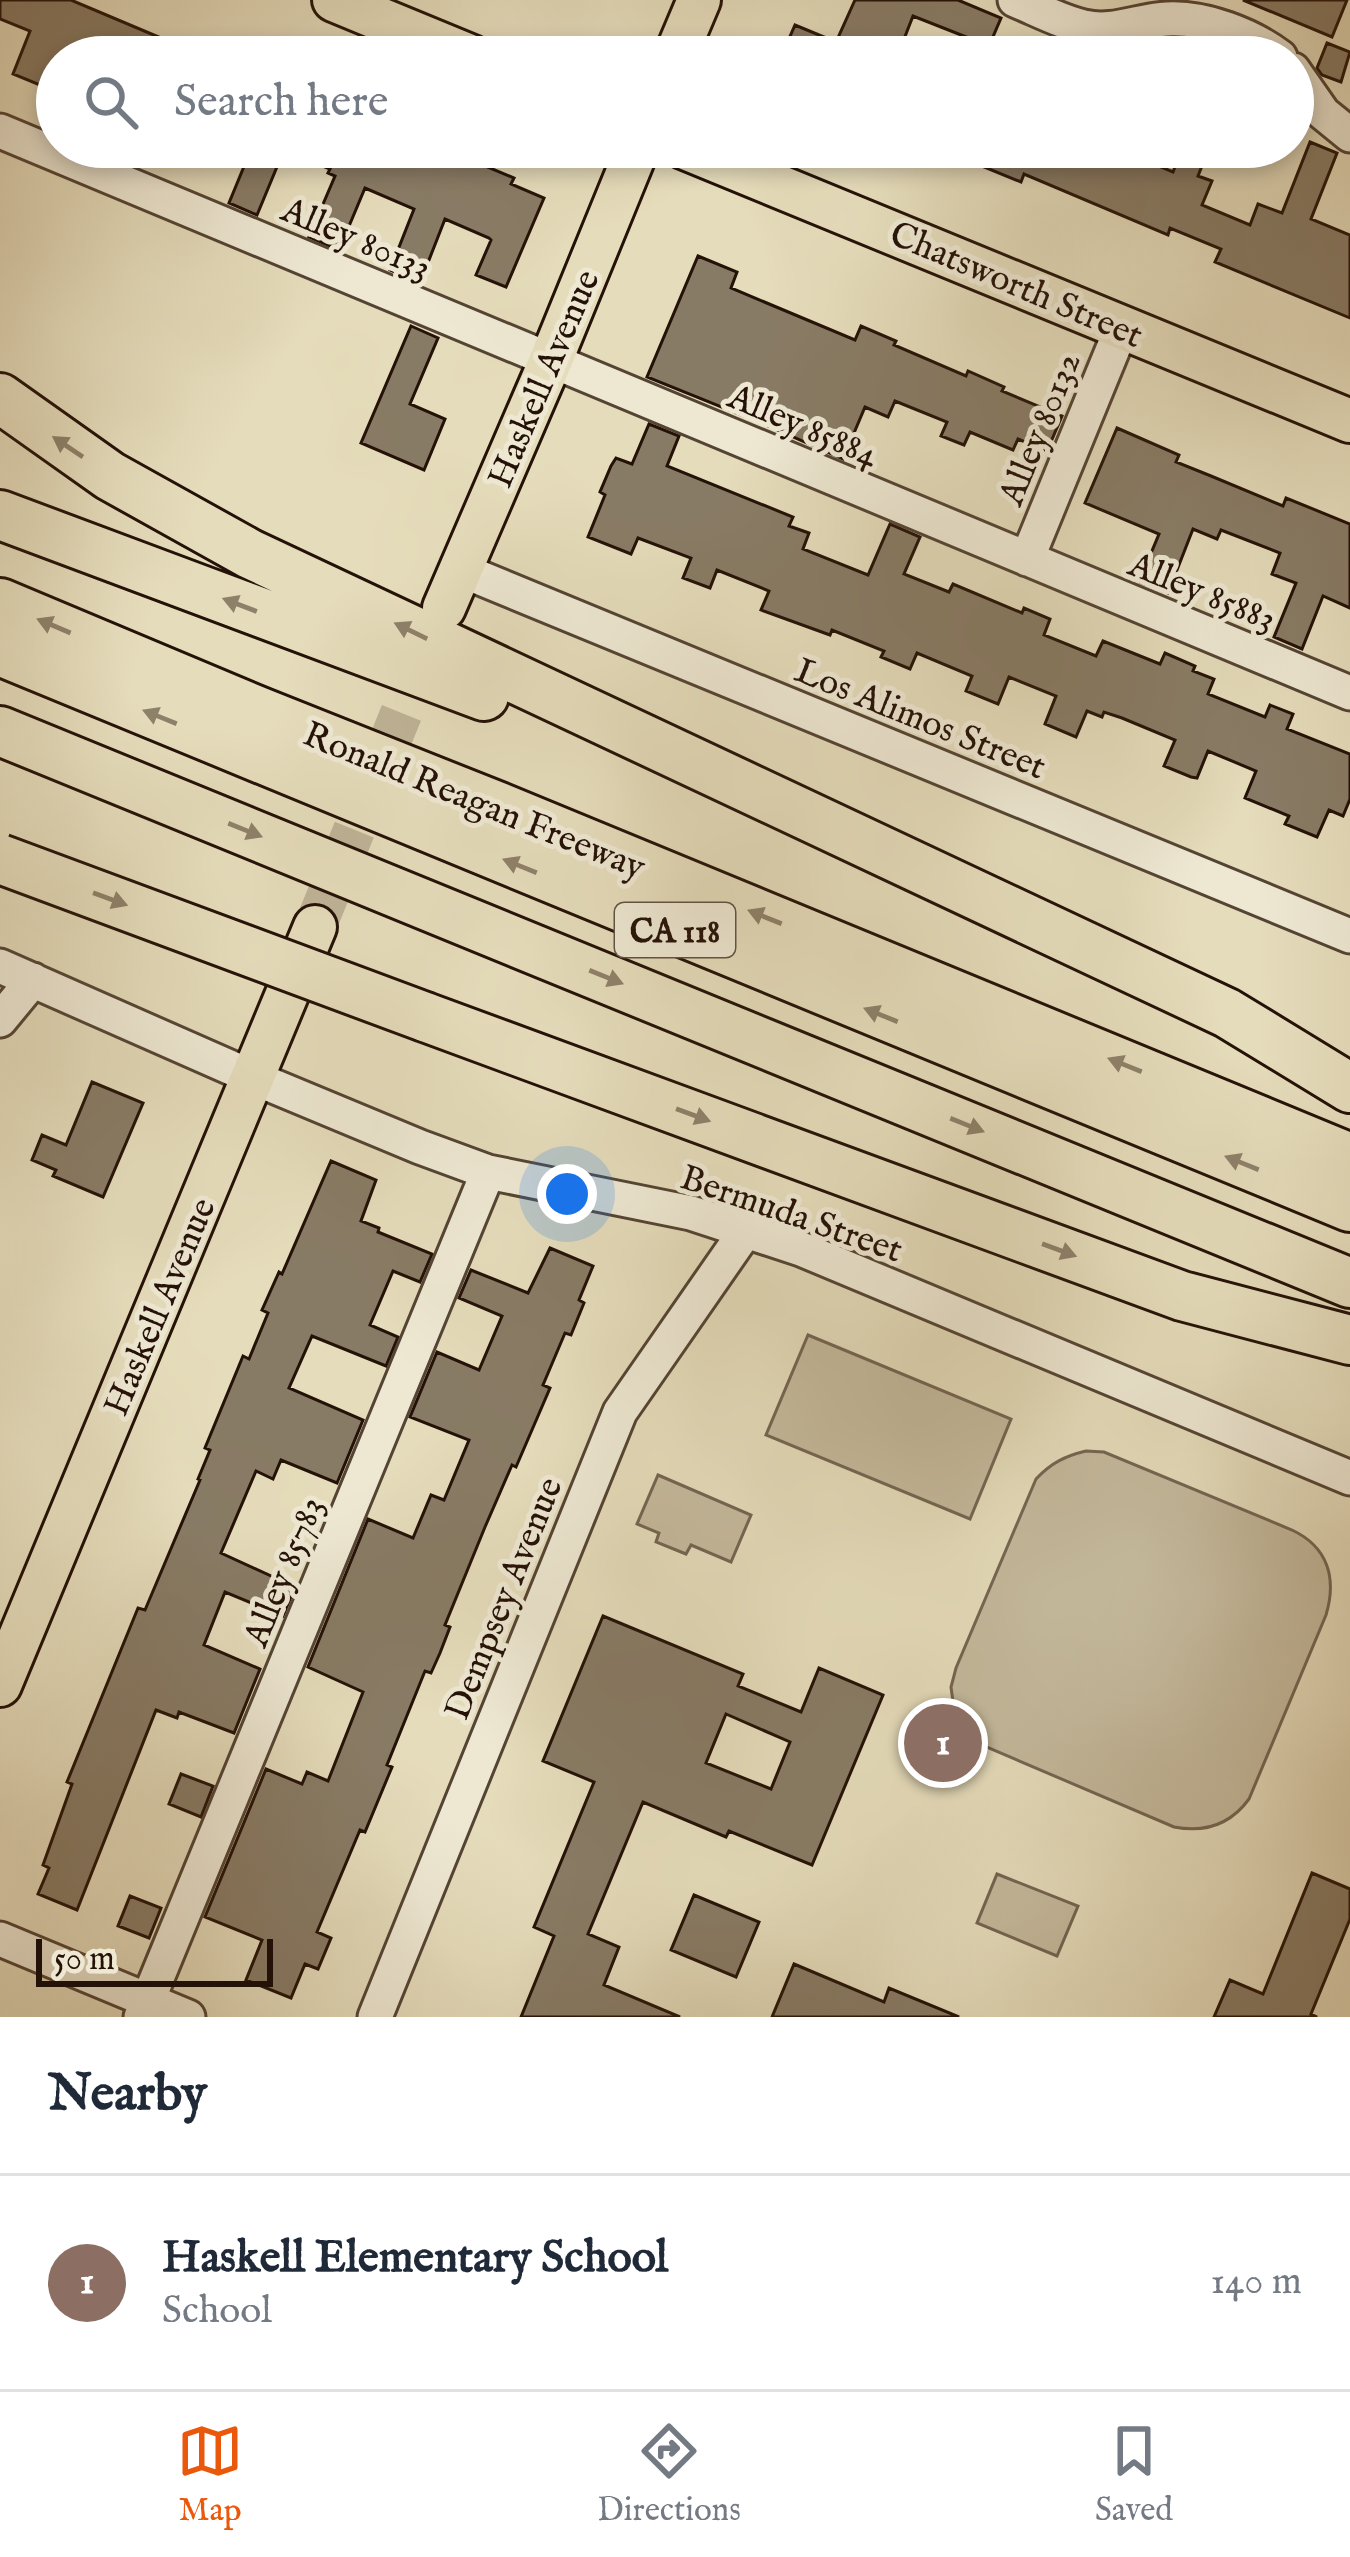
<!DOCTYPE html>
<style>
body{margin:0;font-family:"IM FELL English",serif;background:#f6f6f7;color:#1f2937}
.scale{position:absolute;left:36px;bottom:30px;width:237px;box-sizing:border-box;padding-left:12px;border:6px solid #241107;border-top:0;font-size:33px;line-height:42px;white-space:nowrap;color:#241107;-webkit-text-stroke:9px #eee8d3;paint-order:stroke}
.you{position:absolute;left:567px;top:1194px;width:42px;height:42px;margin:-30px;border:9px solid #fff;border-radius:50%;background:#1a73e8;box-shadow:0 0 0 18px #1a73e833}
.badge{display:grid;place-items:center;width:78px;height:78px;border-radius:50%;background:#ea580c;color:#fff;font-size:39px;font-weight:700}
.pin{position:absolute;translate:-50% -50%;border:6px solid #fff;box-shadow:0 3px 12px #0006}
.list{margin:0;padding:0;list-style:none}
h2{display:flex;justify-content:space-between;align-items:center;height:156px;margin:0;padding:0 48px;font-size:51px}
h2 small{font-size:39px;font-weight:400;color:#747a83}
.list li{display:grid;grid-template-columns:78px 1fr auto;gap:36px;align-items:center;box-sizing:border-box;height:216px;padding:0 48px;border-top:3px solid #e0e1e3}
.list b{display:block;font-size:45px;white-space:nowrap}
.list p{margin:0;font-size:39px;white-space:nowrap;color:#747a83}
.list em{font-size:39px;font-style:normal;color:#747a83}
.icon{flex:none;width:66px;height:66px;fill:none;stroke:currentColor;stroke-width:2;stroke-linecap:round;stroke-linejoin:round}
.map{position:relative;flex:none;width:1350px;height:2017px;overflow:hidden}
.search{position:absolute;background:#fff;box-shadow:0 6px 18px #0003;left:36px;right:36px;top:36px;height:132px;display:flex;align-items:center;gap:30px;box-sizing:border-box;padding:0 42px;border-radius:66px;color:#747a83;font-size:45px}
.sheet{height:372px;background:#fff}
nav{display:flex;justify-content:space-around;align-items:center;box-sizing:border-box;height:168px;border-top:3px solid #e0e1e3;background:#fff;font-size:33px;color:#747a83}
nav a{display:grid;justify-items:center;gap:6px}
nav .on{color:#ea580c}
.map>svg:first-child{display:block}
.green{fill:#c4b99c;stroke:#746552;stroke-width:3}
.building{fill:#887b65;stroke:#241107;stroke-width:3;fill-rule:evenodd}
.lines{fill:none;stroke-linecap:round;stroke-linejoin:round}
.major-tunnel{stroke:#beb397;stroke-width:42;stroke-dasharray:42 21;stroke-linecap:butt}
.minor-casing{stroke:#544434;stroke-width:39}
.major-casing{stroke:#241107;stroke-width:48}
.highway-casing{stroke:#241107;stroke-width:54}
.minor{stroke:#eee8d3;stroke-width:33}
.major{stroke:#e5dcbb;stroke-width:42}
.highway{stroke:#e5dcbb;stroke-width:48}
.highway-bridge-casing{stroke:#241107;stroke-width:54;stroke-linecap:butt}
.highway-bridge{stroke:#e5dcbb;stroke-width:48}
.oneway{fill:#8e816a}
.labels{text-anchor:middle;stroke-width:10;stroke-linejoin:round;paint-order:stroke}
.shield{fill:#eee8d3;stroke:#615244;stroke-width:3}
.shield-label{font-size:33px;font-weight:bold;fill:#241107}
.street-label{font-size:36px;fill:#241107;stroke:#eee8d3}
</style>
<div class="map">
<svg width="1350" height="2017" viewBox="0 0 1350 2017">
<rect width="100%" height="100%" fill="#e5dcbb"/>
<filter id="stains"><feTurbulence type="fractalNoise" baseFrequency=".00167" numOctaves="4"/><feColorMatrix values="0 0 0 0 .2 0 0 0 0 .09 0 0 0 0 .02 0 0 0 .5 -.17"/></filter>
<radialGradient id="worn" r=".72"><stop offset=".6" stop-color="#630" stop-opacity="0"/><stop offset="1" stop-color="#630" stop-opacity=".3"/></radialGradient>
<path class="green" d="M 808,1335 L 1011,1419 L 970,1519 L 766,1435 Z
M 1086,1451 L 1104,1452 L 1292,1530 C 1328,1547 1337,1578 1326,1615 L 1249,1799 C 1230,1825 1205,1833 1174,1827 L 935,1725 L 943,1705 L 954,1709 L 951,1687 L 956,1668 L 1036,1479 C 1051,1463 1065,1456 1086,1451 Z
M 658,1475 L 751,1515 L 731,1562 L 691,1545 L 686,1554 L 656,1542 L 659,1533 L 637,1524 Z
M 997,1874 L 1078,1906 L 1057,1956 L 977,1923 Z"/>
<path class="building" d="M 0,0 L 71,0 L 206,57 L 57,57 L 57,92 L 13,74 L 30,31 L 0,19 Z
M 855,0 L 958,0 L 1001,18 L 989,46 L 913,16 L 897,57 L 781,57 L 795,25 L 836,42 Z
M 1243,0 L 1347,0 L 1332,37 Z
M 1327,43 L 1350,52 L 1341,82 L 1322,75 L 1317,68 Z
M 1310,142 L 1337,153 L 1311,219 L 1350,235 L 1350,318 L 1215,262 L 1221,249 L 1170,228 L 1168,235 L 1024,174 L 1021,182 L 938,148 L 1127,147 L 1125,152 L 1173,172 L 1182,149 L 1205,158 L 1198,176 L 1212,181 L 1202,205 L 1250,225 L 1258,204 L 1282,213 Z
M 252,147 L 440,147 L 514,178 L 511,184 L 544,198 L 506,287 L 476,275 L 491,240 L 489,238 L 445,219 L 420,283 L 390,270 L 414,209 L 365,188 L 339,250 L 309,237 L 335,176 L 328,173 L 330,169 L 284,150 L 257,215 L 229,203 Z
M 698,256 L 737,272 L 731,288 L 855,340 L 861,326 L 896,341 L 894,345 L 966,376 L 968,371 L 1004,387 L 1002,391 L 1062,416 L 1047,451 L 1018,439 L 1013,450 L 970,432 L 964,445 L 941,436 L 947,422 L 895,401 L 888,417 L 865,407 L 843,459 L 766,425 L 647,377 Z
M 411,326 L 438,338 L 410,404 L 445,419 L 424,470 L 361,443 Z
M 649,424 L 679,436 L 667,466 L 793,517 L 789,526 L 809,533 L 803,549 L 868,575 L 890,524 L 920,537 L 904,574 L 949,592 L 953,584 L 1022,613 L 1024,608 L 1050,619 L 1044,635 L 1096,656 L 1103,641 L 1160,664 L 1165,653 L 1195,666 L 1193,671 L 1214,679 L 1208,694 L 1265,717 L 1270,705 L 1293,714 L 1287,729 L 1350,754 L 1350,799 L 1343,816 L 1329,810 L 1317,837 L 1285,824 L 1289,816 L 1245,798 L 1256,771 L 1208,751 L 1197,778 L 1191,777 L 1164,766 L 1175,740 L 1122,718 L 1104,712 L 1102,717 L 1087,711 L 1076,737 L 1045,724 L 1056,696 L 1009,677 L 998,704 L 966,691 L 972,676 L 917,653 L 910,669 L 881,657 L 884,651 L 832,630 L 830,635 L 761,610 L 769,591 L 717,570 L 710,588 L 683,578 L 691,558 L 638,538 L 631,554 L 588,537 L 605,495 L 600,492 L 611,466 L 616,458 L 632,464 Z
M 1117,428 L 1179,455 L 1176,462 L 1211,476 L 1283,506 L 1286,498 L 1350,524 L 1350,608 L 1323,596 L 1302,649 L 1274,637 L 1296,583 L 1272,574 L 1280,553 L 1221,530 L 1217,539 L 1193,529 L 1168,593 L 1139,582 L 1159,534 L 1085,503 Z
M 92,1082 L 143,1103 L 103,1197 L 53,1176 L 56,1170 L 32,1160 L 42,1135 L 66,1145 Z
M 331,1161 L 376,1180 L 361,1221 L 379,1228 L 378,1232 L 432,1254 L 420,1282 L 393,1271 L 370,1325 L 398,1337 L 386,1366 L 312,1336 L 289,1388 L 363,1420 L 337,1483 L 281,1460 L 273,1479 L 256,1471 L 221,1553 L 295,1587 L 283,1616 L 225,1592 L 204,1645 L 260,1669 L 234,1733 L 179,1712 L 177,1718 L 156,1710 L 77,1910 L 38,1894 L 49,1868 L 43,1865 L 72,1784 L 67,1782 L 138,1608 L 145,1610 L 200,1480 L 198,1479 L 210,1450 L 205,1448 L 243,1356 L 249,1359 L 268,1313 L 262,1310 L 279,1272 L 282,1274 Z
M 550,1248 L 593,1266 L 579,1300 L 584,1303 L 571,1335 L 565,1333 L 543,1385 L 550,1388 L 516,1467 L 512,1465 L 485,1527 L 445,1625 L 450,1627 L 440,1653 L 431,1673 L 425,1671 L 387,1765 L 392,1767 L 365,1832 L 360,1830 L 317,1932 L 331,1938 L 318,1969 L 305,1964 L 291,1998 L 246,1980 L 262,1940 L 205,1917 L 266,1769 L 302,1784 L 307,1772 L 328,1781 L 363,1692 L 308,1667 L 368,1519 L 413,1538 L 431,1495 L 444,1500 L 469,1440 L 410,1417 L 437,1352 L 479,1370 L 502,1316 L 459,1298 L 471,1270 L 528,1293 Z
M 603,1616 L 743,1674 L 738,1686 L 801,1712 L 819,1668 L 883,1695 L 812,1865 L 729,1831 L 726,1837 L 643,1802 L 588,1934 L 619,1947 L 604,1985 L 680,2017 L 521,2017 L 554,1936 L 534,1927 L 594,1782 L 543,1761 ZM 726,1714 L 790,1742 L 771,1789 L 706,1763 Z
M 181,1774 L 213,1786 L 201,1817 L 169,1804 Z
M 1312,1873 L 1350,1889 L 1350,1919 L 1311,2014 L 1317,2017 L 1214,2017 L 1230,1980 L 1263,1994 Z
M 694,1895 L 759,1922 L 736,1977 L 671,1950 Z
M 130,1896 L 161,1908 L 149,1938 L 118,1926 Z
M 794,1964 L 884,2002 L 889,1988 L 959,2017 L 772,2017 Z"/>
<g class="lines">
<path class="major-tunnel" d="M 315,927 L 430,642"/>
<defs>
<path id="minor" d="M 1015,0 C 1037,9 1061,22 1084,27 C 1113,34 1139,20 1167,19 C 1205,17 1251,35 1280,57
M 1293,70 L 1323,113 L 1350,135
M 0,131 L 1350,693
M 1027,559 L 1122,327
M 461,570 L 1350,936
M 0,966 L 254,1078 L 420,1147 L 488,1172 L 691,1213 L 801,1249 L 1350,1478
M 0,1020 L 33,980
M 0,1939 L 188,2017
M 141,2017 L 488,1172
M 375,2017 L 620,1412 L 745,1232"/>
<path id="major" d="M 334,0 L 472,57
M 675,57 L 699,0
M 683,147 L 1350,421
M 444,608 L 551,360 L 638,147
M 0,1685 L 315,927"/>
<path id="highway" d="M 0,398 L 110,476 L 250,554 L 1227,1013 L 1350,1088
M 0,515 L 484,696
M 0,603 L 260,712 L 504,809 L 1350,1158
M 0,651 L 1350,1207
M 0,731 L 1350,1283
M 425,1017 L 1182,1296 L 1350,1340"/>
</defs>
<use href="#minor" class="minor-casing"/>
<use href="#major" class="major-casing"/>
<use href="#highway" class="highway-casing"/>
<use href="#minor" class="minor"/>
<use href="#major" class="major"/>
<use href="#highway" class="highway"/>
<defs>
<path id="highway-bridge" d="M 0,859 L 425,1017"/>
</defs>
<use href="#highway-bridge" class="highway-bridge-casing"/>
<use href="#highway-bridge" class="highway-bridge"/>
</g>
<defs><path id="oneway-solid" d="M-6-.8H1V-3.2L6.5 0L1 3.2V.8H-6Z" transform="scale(3)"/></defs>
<g class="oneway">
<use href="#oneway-solid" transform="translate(68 447) rotate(-146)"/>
<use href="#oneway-solid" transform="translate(240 605) rotate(-159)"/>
<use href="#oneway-solid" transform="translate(54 626) rotate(-157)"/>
<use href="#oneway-solid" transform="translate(411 631) rotate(-154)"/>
<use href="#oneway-solid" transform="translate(160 717) rotate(-158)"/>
<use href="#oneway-solid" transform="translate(245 830) rotate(22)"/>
<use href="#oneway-solid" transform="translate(520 866) rotate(-158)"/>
<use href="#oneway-solid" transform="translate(110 899) rotate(20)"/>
<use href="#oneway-solid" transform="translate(765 917) rotate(-158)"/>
<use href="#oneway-solid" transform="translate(606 977) rotate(22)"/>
<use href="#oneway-solid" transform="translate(881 1015) rotate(-158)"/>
<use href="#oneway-solid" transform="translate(1125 1065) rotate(-158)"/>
<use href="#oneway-solid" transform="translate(693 1115) rotate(20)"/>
<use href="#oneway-solid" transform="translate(967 1125) rotate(22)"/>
<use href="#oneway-solid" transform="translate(1242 1163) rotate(-158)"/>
<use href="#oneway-solid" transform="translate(1059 1250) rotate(20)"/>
</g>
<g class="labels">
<rect class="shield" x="615" y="903" width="120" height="54" rx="9"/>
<g class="shield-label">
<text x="675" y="942">CA 118</text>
</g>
<g class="street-label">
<text transform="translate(357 237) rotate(23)" y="13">Alley 80133</text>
<text transform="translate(1017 283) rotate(23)" y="13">Chatsworth Street</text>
<text transform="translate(542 378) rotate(-67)" y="13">Haskell Avenue</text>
<text transform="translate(804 424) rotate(23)" y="13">Alley 85884</text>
<text transform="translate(1038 428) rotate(-68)" y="13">Alley 80132</text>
<text transform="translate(1203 590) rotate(22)" y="13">Alley 85883</text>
<text transform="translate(921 717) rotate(22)" y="13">Los Alimos Street</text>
<text transform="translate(475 799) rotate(22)" y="13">Ronald Reagan Freeway</text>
<text transform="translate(792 1212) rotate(19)" y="13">Bermuda Street</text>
<text transform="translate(158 1306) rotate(-67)" y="13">Haskell Avenue</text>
<text transform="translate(282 1571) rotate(-68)" y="13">Alley 85783</text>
<text transform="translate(502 1598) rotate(-68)" y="13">Dempsey Avenue</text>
</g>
</g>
<rect width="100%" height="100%" filter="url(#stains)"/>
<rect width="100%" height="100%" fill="url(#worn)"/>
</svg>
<div class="scale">50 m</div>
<div class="you"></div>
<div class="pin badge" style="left:943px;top:1743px;background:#8d6e63">1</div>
<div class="search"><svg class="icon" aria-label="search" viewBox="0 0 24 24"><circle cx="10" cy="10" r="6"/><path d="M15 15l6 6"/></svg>Search here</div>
</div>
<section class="sheet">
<h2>Nearby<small></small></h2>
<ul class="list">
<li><span class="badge" style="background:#8d6e63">1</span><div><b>Haskell Elementary School</b><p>School</p></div><em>140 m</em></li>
</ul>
</section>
<nav>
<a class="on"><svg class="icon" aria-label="map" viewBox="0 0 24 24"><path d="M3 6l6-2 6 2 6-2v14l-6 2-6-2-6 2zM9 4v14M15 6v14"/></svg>Map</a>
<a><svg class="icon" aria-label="directions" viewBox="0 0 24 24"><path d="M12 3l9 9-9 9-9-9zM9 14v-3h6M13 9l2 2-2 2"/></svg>Directions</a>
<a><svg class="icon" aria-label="saved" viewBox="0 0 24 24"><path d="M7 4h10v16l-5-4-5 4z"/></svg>Saved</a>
</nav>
